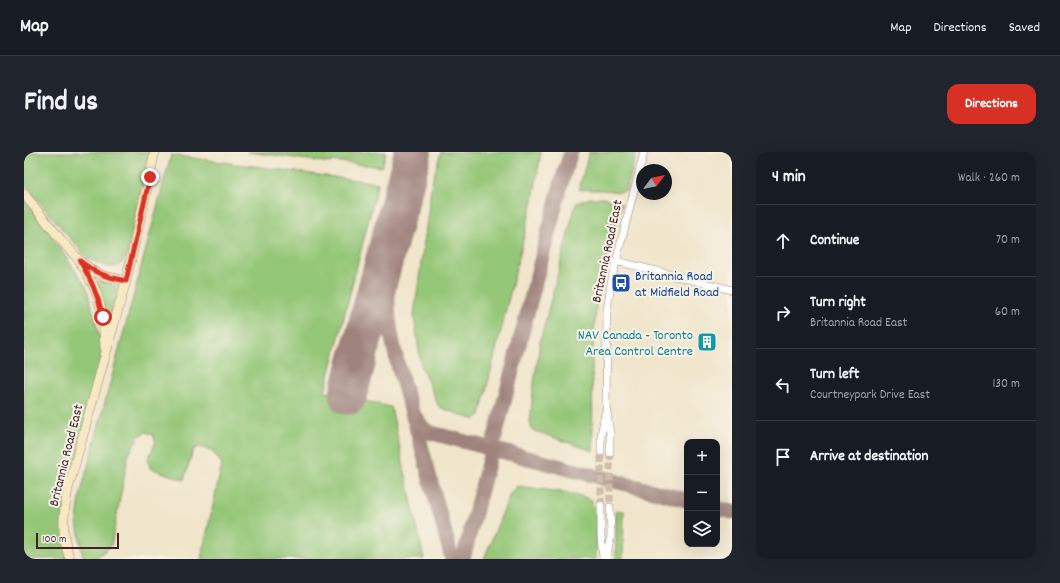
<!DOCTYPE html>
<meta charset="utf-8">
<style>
body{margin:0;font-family:Dekko,sans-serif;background:#20242c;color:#f1f3f6}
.controls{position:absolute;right:12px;bottom:12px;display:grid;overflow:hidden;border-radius:8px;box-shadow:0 4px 16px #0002}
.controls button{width:36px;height:36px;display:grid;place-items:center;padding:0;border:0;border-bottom:1px solid #363941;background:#171b24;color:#f1f3f6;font:20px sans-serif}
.compass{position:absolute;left:612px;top:12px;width:36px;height:36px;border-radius:50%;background:#171b24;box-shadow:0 4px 16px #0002;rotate:58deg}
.scale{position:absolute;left:12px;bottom:10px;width:83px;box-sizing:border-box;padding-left:4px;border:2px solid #4a1f2b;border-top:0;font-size:11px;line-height:14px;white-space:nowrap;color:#4a1f2b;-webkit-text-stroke:3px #f7f3e8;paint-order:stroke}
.stop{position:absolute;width:12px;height:12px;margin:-9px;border:3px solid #d93025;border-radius:50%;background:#fff}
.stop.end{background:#d93025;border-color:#fff;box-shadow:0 1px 4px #0008}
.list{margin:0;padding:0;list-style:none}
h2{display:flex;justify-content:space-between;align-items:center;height:52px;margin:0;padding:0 16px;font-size:17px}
h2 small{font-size:13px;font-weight:400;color:#9ea1a6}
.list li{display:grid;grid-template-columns:26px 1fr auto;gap:12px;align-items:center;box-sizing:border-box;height:72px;padding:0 16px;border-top:1px solid #363941}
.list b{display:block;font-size:15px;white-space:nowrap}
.list p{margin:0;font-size:13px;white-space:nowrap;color:#9ea1a6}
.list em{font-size:13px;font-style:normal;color:#9ea1a6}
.icon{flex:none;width:22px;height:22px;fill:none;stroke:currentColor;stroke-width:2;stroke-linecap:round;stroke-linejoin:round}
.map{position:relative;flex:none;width:708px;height:407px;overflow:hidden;border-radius:12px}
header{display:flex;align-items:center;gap:24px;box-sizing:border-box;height:56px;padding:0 20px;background:#171b24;border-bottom:1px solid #363941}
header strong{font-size:19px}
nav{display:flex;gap:22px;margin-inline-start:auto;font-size:14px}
.intro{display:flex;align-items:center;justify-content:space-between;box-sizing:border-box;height:96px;padding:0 24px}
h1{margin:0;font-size:28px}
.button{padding:10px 18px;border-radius:12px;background:#d93025;color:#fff;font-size:14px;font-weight:700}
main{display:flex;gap:24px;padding:0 24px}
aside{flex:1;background:#171b24;border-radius:12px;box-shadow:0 4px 16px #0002}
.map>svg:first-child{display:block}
.green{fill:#95c778;stroke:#707352}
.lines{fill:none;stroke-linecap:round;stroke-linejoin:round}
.taxiway{stroke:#9e827b;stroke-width:15}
.runway{stroke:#9e827b;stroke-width:38}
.street-tunnel{stroke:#d0bdab;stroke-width:7;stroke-dasharray:7 3.5;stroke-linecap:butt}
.street-casing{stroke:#9e827b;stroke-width:8}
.secondary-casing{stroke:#9e827b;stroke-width:10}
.street{stroke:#fff;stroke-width:7}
.secondary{stroke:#f7e9c3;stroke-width:9}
.route{stroke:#d93025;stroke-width:5}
.labels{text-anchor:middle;stroke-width:4;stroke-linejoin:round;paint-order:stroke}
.street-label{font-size:14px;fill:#4a1f2b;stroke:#f7f3e8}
.transit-label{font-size:14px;fill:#164399;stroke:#f7f3e8;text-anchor:start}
.culture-label{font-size:14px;fill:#0d838f;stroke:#f7f3e8;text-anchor:end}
</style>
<header>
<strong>Map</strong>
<nav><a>Map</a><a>Directions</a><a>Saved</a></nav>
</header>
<div class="intro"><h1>Find us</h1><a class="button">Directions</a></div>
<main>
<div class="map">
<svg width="708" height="407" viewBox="0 0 708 407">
<rect width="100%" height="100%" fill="#f7f3e8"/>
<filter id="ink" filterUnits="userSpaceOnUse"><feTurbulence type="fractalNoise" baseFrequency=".025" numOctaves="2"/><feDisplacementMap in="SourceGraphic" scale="8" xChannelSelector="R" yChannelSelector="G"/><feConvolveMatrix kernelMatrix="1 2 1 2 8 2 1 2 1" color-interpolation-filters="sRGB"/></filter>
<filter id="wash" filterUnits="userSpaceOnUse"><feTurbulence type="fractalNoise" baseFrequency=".012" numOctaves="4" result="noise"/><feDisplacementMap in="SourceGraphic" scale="16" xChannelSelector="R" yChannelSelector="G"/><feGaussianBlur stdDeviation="0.9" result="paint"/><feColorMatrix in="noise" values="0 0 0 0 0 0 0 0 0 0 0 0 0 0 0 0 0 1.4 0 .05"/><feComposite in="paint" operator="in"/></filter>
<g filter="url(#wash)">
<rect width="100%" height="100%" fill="#f1e5cb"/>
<path class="green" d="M 0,0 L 125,0 L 102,106 L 95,114 L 88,115 L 81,114 L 64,107 L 28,65 L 0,31 Z
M 224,0 L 362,0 L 358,15 L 308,9 L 307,11 Z
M 417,0 L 517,0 L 509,48 L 456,263 L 451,268 L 417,256 L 414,253 L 397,214 L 390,163 L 408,30 Z
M 565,0 L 613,0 L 602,39 L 596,40 L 577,38 L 566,38 L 565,37 L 559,38 L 555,37 Z
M 147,3 L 354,31 L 301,240 L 367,255 L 400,407 L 177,407 L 198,312 L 187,298 L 175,295 L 169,298 L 160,328 L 126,316 L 124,307 L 132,290 L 129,283 L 122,280 L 115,284 L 104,304 L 87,394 L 70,407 L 60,407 L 58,401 L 53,370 L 56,344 Z
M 566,46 L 581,46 L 598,52 L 573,141 L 568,209 L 569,299 L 508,278 L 506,271 L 509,238 L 516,190 L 552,51 Z
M 0,48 L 25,80 L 63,136 L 77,190 L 76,225 L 40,354 L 47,407 L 0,407 Z
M 73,129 L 76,129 L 92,134 L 92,141 L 84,177 Z
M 494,334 L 551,342 L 568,348 L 568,352 L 571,355 L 573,354 L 572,407 L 460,407 L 486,342 L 491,336 Z
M 592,358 L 600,359 L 600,361 L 599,407 L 592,407 Z"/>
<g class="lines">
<path class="taxiway" d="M 368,79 C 366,104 363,128 364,153 C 366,190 377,226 388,260 L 428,407
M 391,265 L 400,277 L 408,281 L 663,348
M 693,356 L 708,360
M 439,407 L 538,28 L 547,0"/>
<path class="runway" d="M 324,244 L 389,0"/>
</g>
</g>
<g filter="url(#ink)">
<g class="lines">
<path class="street-tunnel" d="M 586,301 L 586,355
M 577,353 L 577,300"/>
<defs>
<path id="street" d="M 592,109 L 708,138
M 577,300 L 577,284 L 581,261
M 586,301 L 586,283 L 582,253 L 583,158 L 588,126 L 596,94 L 620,0
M 577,353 L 577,383 L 579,407
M 582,407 L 587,383 L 586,355"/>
<path id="secondary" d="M 0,42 L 38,89 L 56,109 L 69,119 L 80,124 L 102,129
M 57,112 C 63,121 68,130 72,140 C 79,158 80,177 81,196
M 46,407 C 37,383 39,362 44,337 L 102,129 L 131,0"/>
</defs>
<use href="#street" class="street-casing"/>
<use href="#secondary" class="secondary-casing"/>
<use href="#street" class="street"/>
<use href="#secondary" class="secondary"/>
</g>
</g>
<g class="lines" filter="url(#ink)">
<path class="route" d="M 79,165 C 74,143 67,128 56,109 C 72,122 83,125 102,129 L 126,25"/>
</g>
<defs>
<symbol id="bus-square" viewBox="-11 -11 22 22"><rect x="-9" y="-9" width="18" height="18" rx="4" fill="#1a4fb4" stroke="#f7f3e8"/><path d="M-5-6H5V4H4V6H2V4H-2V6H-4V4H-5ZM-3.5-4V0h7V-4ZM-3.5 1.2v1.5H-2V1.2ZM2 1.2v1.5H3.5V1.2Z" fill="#fff"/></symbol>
<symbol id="building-square" viewBox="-11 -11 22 22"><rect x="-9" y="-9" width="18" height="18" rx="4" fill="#0f9aa8" stroke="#f7f3e8"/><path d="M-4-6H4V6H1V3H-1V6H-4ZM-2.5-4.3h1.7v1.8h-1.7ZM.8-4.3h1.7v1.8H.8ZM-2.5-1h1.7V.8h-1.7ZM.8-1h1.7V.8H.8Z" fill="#fff"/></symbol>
</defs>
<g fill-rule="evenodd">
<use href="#bus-square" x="586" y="120" width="22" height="22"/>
<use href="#building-square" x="672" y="179" width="22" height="22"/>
</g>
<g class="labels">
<g class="street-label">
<text transform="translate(582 99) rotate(-78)" y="5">Britannia Road East</text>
<text transform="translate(41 303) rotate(-76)" y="5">Britannia Road East</text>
</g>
<g class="transit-label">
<text x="611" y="128">Britannia Road<tspan x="611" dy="16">at Midfield Road</tspan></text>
</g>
<g class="culture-label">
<text x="669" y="187">NAV Canada - Toronto<tspan x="669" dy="16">Area Control Centre</tspan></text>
</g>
</g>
</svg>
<div class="controls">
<button>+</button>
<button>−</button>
<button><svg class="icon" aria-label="layers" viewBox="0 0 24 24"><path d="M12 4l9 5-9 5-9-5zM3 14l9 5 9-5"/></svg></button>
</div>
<svg class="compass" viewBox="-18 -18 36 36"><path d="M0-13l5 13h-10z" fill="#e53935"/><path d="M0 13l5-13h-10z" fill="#9ea1a6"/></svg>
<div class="scale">100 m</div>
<div class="stop" style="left:79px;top:165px"></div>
<div class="stop end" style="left:126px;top:25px"></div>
</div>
<aside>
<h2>4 min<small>Walk · 260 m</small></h2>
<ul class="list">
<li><svg class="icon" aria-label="ahead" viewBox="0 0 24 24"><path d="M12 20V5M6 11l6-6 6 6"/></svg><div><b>Continue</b></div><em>70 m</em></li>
<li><svg class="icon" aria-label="right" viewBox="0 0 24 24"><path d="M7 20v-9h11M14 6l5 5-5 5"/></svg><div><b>Turn right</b><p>Britannia Road East</p></div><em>60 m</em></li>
<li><svg class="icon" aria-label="left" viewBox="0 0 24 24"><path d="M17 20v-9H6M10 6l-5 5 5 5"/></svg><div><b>Turn left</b><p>Courtneypark Drive East</p></div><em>130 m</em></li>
<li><svg class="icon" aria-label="arrive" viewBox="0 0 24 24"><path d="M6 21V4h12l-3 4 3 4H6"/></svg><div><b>Arrive at destination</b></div></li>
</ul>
</aside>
</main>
